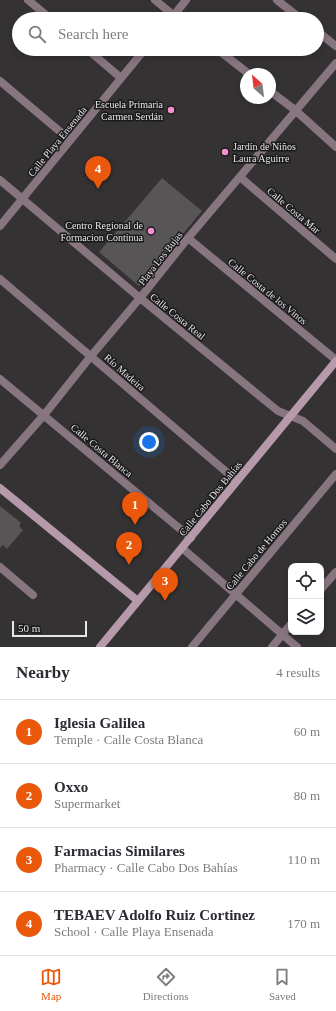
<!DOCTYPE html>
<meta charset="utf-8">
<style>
body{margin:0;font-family:"Times New Roman",serif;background:#f7f7f7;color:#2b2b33}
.controls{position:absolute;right:12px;bottom:12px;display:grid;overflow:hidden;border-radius:8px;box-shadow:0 2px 6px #0003}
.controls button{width:36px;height:36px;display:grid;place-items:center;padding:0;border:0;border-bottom:1px solid #e1e1e2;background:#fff;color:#2b2b33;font:20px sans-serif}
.compass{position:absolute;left:240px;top:68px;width:36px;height:36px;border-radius:50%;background:#fff;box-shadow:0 2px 6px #0003;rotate:332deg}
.scale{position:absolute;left:12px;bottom:10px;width:75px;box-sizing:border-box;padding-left:4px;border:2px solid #e7e6e7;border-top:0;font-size:11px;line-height:14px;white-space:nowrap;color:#e7e6e7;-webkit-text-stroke:3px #1b1a1b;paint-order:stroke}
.you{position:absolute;left:149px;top:442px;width:14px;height:14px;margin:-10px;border:3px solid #fff;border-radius:50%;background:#1a73e8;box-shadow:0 0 0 6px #1a73e833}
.badge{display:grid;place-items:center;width:26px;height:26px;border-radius:50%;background:#ea580c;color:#fff;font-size:13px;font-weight:700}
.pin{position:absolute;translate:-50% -33px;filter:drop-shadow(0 1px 2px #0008)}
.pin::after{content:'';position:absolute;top:21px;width:14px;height:12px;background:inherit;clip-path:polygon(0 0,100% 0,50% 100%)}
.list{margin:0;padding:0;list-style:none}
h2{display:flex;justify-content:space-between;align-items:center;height:52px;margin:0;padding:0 16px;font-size:17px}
h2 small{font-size:13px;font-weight:400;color:#7c7c81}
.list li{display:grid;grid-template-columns:26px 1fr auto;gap:12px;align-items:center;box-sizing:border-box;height:64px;padding:0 16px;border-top:1px solid #e1e1e2}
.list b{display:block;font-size:15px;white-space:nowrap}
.list p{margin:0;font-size:13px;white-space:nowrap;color:#7c7c81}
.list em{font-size:13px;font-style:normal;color:#7c7c81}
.icon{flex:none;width:22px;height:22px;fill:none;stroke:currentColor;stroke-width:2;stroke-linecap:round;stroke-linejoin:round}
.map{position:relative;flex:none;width:336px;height:647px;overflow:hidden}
.search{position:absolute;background:#fff;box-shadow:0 2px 6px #0003;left:12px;right:12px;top:12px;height:44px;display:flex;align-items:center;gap:10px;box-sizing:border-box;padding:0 14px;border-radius:22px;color:#7c7c81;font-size:15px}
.sheet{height:308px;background:#fff}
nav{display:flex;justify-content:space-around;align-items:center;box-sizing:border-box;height:56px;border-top:1px solid #e1e1e2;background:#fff;font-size:11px;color:#7c7c81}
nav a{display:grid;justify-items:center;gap:2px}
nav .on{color:#ea580c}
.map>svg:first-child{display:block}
.building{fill:#585556}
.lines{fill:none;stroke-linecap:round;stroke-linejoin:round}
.minor{stroke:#87757f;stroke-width:8}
.secondary{stroke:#b69aab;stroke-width:8}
.poi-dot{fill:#f590d1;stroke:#1b1a1b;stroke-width:1.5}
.labels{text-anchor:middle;stroke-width:3;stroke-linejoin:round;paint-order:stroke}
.poi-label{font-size:10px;fill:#e7e6e7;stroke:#1b1a1b;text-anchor:end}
.street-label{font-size:10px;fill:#e7e6e7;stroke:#1b1a1b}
</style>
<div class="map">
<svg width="336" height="647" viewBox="0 0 336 647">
<rect width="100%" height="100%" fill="#353233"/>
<path class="building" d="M 162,178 L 202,211 L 139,286 L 99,252 Z
M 0,506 L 21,523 L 19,526 L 23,530 L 7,549 L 3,545 L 0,548 Z"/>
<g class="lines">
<path class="minor" d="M 28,0 L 51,19
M 155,0 L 178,19
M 277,0 L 301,19
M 171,19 L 186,0
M 317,31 L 336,46
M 87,49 L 121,78
M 217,49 L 249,74
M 0,81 L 70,140
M 270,91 L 295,110 L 336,147
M 240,177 L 336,259
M 0,180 L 140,298 L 278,411 L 303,421 L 336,449
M 0,226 L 145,49
M 188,238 L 336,360
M 0,279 L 237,481
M 0,379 L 191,538
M 0,465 L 44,415 L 91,356 L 140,298 L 188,238 L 336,63
M 182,548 L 297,647
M 0,567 L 33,595
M 321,589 L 336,572
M 192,647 L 336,474
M 272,647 L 291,624"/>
<path class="secondary" d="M 0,488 L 138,601
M 100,647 L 336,361"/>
</g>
<g class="poi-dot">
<circle cx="171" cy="110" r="4"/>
<circle cx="225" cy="152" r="4"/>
<circle cx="151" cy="231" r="4"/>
</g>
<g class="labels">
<g class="poi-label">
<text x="163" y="108">Escuela Primaria<tspan x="163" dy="12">Carmen Serdán</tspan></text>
<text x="233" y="150" text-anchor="start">Jardín de Niños<tspan x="233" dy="12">Laura Aguirre</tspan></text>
<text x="143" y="229">Centro Regional de<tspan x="143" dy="12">Formacion Continua</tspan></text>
</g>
<g class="street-label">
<text transform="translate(57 141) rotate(-51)" y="4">Calle Playa Ensenada</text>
<text transform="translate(294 210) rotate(40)" y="4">Calle Costa Mar</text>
<text transform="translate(160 258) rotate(-52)" y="4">Playa Los Bujas</text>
<text transform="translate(268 291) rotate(39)" y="4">Calle Costa de los Vinos</text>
<text transform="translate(178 316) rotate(39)" y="4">Calle Costa Real</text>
<text transform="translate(125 372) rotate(41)" y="4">Río Madeira</text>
<text transform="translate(102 450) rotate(40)" y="4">Calle Costa Blanca</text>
<text transform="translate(210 498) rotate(-51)" y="4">Calle Cabo Dos Bahías</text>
<text transform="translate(256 554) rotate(-50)" y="4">Calle Cabo de Hornos</text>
</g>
</g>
</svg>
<div class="controls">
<button><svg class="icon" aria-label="locate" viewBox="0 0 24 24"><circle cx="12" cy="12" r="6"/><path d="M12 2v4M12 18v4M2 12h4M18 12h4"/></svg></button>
<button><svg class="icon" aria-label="layers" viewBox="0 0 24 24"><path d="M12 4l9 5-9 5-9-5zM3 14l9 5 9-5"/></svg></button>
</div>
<svg class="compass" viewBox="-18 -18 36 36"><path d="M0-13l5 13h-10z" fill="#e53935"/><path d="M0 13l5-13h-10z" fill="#7c7c81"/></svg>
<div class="scale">50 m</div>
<div class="you"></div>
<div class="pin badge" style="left:135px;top:525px">1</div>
<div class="pin badge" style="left:129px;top:565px">2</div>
<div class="pin badge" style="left:165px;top:601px">3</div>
<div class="pin badge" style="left:98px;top:189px">4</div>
<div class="search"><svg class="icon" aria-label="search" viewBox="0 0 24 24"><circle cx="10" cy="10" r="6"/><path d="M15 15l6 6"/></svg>Search here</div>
</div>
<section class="sheet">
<h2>Nearby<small>4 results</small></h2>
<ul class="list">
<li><span class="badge">1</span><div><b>Iglesia Galilea</b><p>Temple · Calle Costa Blanca</p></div><em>60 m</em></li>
<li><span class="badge">2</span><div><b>Oxxo</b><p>Supermarket</p></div><em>80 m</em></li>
<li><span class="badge">3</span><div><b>Farmacias Similares</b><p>Pharmacy · Calle Cabo Dos Bahías</p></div><em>110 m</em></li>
<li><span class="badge">4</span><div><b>TEBAEV Adolfo Ruiz Cortinez</b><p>School · Calle Playa Ensenada</p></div><em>170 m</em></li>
</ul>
</section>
<nav>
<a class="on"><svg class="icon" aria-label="map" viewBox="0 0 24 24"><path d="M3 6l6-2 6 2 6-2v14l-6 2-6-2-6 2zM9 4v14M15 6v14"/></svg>Map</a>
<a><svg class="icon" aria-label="directions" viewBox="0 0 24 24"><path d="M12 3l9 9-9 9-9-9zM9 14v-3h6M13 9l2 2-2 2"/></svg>Directions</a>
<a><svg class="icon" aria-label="saved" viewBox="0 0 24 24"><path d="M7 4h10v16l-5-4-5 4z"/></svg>Saved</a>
</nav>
